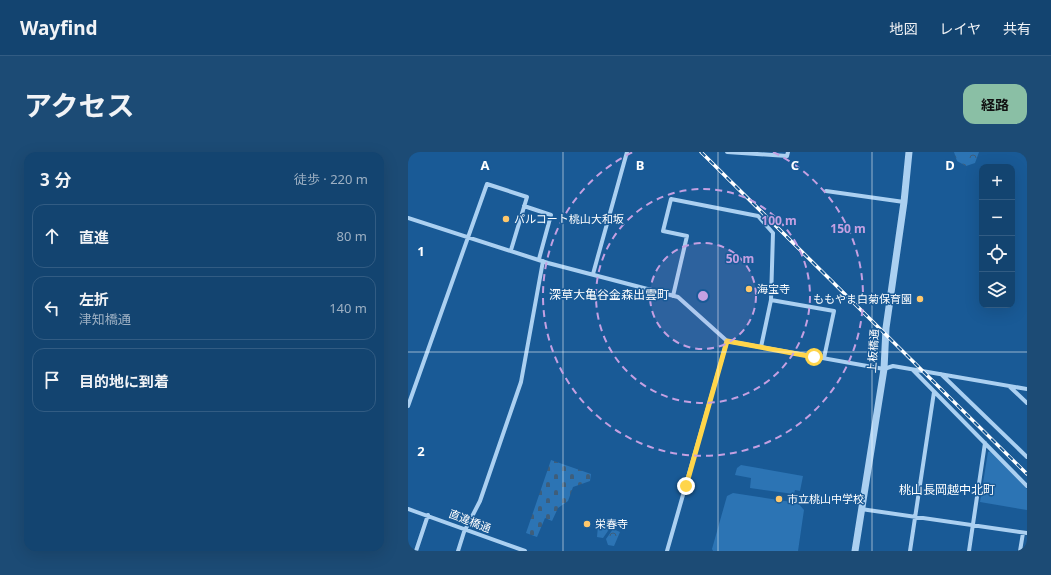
<!DOCTYPE html>
<html lang="ja">
<meta charset="utf-8">
<style>
body{margin:0;font-family:"Noto Sans","Noto Sans JP",sans-serif;background:#1c4b75;color:#f1f3f6}
.controls{position:absolute;right:12px;top:12px;display:grid;overflow:hidden;border-radius:8px;box-shadow:0 4px 16px #0002}
.controls button{width:36px;height:36px;display:grid;place-items:center;padding:0;border:0;border-bottom:1px solid #325c83;background:#134470;color:#f1f3f6;font:20px sans-serif}
.stop{position:absolute;width:12px;height:12px;margin:-9px;border:3px solid #ffd54a;border-radius:50%;background:#fff}
.stop.end{background:#ffd54a;border-color:#fff;box-shadow:0 1px 4px #0008}
.list{margin:0;padding:0;list-style:none}
h2{display:flex;justify-content:space-between;align-items:center;height:52px;margin:0;padding:0 16px;font-size:17px}
h2 small{font-size:13px;font-weight:400;color:#9db0c3}
.list li{display:grid;grid-template-columns:26px 1fr auto;gap:12px;align-items:center;box-sizing:border-box;height:64px;margin:0 8px 8px;padding:0 8px;border:1px solid #325c83;border-radius:12px}
.list b{display:block;font-size:15px;white-space:nowrap}
.list p{margin:0;font-size:13px;white-space:nowrap;color:#9db0c3}
.list em{font-size:13px;font-style:normal;color:#9db0c3}
.icon{flex:none;width:22px;height:22px;fill:none;stroke:currentColor;stroke-width:2;stroke-linecap:round;stroke-linejoin:round}
.map{position:relative;flex:none;width:619px;height:399px;overflow:hidden;border-radius:12px}
header{display:flex;align-items:center;gap:24px;box-sizing:border-box;height:56px;padding:0 20px;background:#134470;border-bottom:1px solid #325c83}
header strong{font-size:19px}
nav{display:flex;gap:22px;margin-inline-start:auto;font-size:14px}
.intro{display:flex;align-items:center;justify-content:space-between;box-sizing:border-box;height:96px;padding:0 24px}
h1{margin:0;font-size:28px}
.button{padding:10px 18px;border-radius:12px;background:#8abfa5;color:#111;font-size:14px;font-weight:700}
main{display:flex;gap:24px;padding:0 24px}
aside{flex:1;background:#134470;border-radius:12px;box-shadow:0 4px 16px #0002}
.map>svg:first-child{display:block}
.forest{fill:url(#forest-crowns)}
.cemetery{fill:url(#cemetery-stones)}
.green{fill:#2c74b4}
.lines{fill:none;stroke-linecap:round;stroke-linejoin:round}
.minor{stroke:#abd0f1;stroke-width:4}
.tertiary{stroke:#abd0f1;stroke-width:7}
.rail-casing{stroke:#fff;stroke-width:3.5}
.rail{stroke:#195a96;stroke-width:2;stroke-dasharray:6;stroke-linecap:butt}
.route{stroke:#ffd54a;stroke-width:5}
.grid{fill:none;stroke:#fff;stroke-width:1;stroke-opacity:0.55}
.ring{fill:none;stroke:#c4a0e2;stroke-width:2;stroke-dasharray:7 5}
.poi-dot{fill:#ffc86b;stroke:#195a96;stroke-width:1.5}
.labels{text-anchor:middle;stroke-width:3;stroke-linejoin:round;paint-order:stroke}
.poi-label{font-size:11px;fill:#fff;stroke:#195a96;text-anchor:start}
.street-label{font-size:11px;fill:#fff;stroke:#195a96}
.neighbourhood-label{font-size:12px;fill:#fff;stroke:#195a96}
.grid-label{font-size:13px;text-anchor:middle;font-weight:bold;fill:#fff;stroke:#195a96;stroke-width:3;stroke-linejoin:round;paint-order:stroke}
.centre{fill:#c4a0e2;stroke:#195a96;stroke-width:2}
.ring-label{font-size:12px;text-anchor:middle;font-weight:bold;fill:#c4a0e2;stroke:#195a96;stroke-width:3;stroke-linejoin:round;paint-order:stroke}
</style>
<header>
<strong>Wayfind</strong>
<nav><a>地図</a><a>レイヤ</a><a>共有</a></nav>
</header>
<div class="intro"><h1>アクセス</h1><a class="button">経路</a></div>
<main>
<aside>
<h2>3 分<small>徒歩 · 220 m</small></h2>
<ul class="list">
<li><svg class="icon" aria-label="ahead" viewBox="0 0 24 24"><path d="M12 20V5M6 11l6-6 6 6"/></svg><div><b>直進</b></div><em>80 m</em></li>
<li><svg class="icon" aria-label="left" viewBox="0 0 24 24"><path d="M17 20v-9H6M10 6l-5 5 5 5"/></svg><div><b>左折</b><p>津知橋通</p></div><em>140 m</em></li>
<li><svg class="icon" aria-label="arrive" viewBox="0 0 24 24"><path d="M6 21V4h12l-3 4 3 4H6"/></svg><div><b>目的地に到着</b></div></li>
</ul>
</aside>
<div class="map">
<svg width="619" height="399" viewBox="0 0 619 399">
<defs>
<pattern id="forest-crowns" width="20" height="18" patternUnits="userSpaceOnUse"><rect width="20" height="18" fill="#2c74b4"/><path d="M2 6a3 3 0 1 1 6 0M12 15a3 3 0 1 1 6 0" fill="none" stroke="#3e5e7b"/></pattern>
<pattern id="cemetery-stones" width="16" height="16" patternUnits="userSpaceOnUse"><rect width="16" height="16" fill="#2c74b4"/><path d="M2 7V4a2 2 0 0 1 4 0v3zM10 15v-3a2 2 0 0 1 4 0v3z" fill="#3e5e7b"/></pattern>
</defs>
<rect width="100%" height="100%" fill="#195a96"/>
<path class="forest" d="M 546,0 L 571,0 L 567,11 L 558,14 L 549,9 Z
M 190,374 L 202,376 L 195,386 L 189,385 Z
M 205,377 L 212,380 L 206,394 L 200,393 L 198,387 Z"/>
<path class="cemetery" d="M 143,308 L 183,322 L 182,329 L 165,335 L 160,349 L 150,356 L 144,369 L 137,366 L 129,385 L 118,381 Z"/>
<path class="green" d="M 583,299 L 619,337 L 619,358 L 572,350 L 580,300 Z
M 333,313 L 395,324 L 392,339 L 387,338 L 386,342 L 342,336 L 343,326 L 327,323 L 329,316 Z
M 325,341 L 390,351 L 396,358 L 390,399 L 305,399 L 304,397 L 319,344 Z"/>
<g class="lines">
<path class="minor" d="M 319,0 L 379,4 L 380,0
M 418,39 L 496,50
M 116,54 L 143,63 L 131,107
M 0,66 L 140,111 L 270,145 L 319,189 L 476,217 L 485,214 L 619,237
M 185,122 L 219,0
M 265,144 L 279,84 L 255,79 L 263,47 L 350,64 L 365,81 L 363,148 L 353,195
M 363,148 L 426,159 L 416,206
M 505,218 L 619,334
M 533,222 L 619,305
M 601,234 L 619,251
M 0,254 L 79,32 L 119,45 L 103,98
M 0,357 L 117,399
M 453,357 L 619,381
M 8,399 L 20,363
M 50,399 L 56,380 L 72,349 L 113,230 L 135,109
M 259,399 L 319,189
M 502,399 L 526,240
M 561,399 L 577,291
M 612,399 L 615,381"/>
<path class="tertiary" d="M 447,399 L 476,217 L 478,176 L 496,50 L 501,0"/>
<defs>
<path id="rail" d="M 293,0 L 619,322"/>
</defs>
<use href="#rail" class="rail-casing"/>
<use href="#rail" class="rail"/>
</g>
<g class="lines">
<path class="route" d="M 278,334 L 319,189 L 406,205"/>
</g>
<path class="grid" d="M 155,0 L 155,399M 310,0 L 310,399M 464,0 L 464,399M 0,200 L 619,200"/>
<circle cx="295" cy="144" r="53" fill="#c4a0e2" fill-opacity=".12"/>
<g class="ring">
<circle cx="295" cy="144" r="53"/>
<circle cx="295" cy="144" r="107"/>
<path d="M365 0A160 160 0 1 1 225 0"/>
</g>
<g class="poi-dot">
<circle cx="98" cy="67" r="4"/>
<circle cx="341" cy="137" r="4"/>
<circle cx="512" cy="147" r="4"/>
<circle cx="371" cy="347" r="4"/>
<circle cx="179" cy="372" r="4"/>
</g>
<g class="labels">
<g class="poi-label">
<text x="106" y="71">パルコート桃山大和坂</text>
<text x="349" y="141">海宝寺</text>
<text x="504" y="151" text-anchor="end">ももやま白菊保育園</text>
<text x="379" y="351">市立桃山中学校</text>
<text x="187" y="376">栄春寺</text>
</g>
<g class="street-label">
<text transform="translate(465 199) rotate(-86)" y="4">上板橋通</text>
<text transform="translate(62 369) rotate(21)" y="4">直違橋通</text>
</g>
<g class="neighbourhood-label">
<text x="201" y="147">深草大亀谷金森出雲町</text>
<text x="539" y="342">桃山長岡越中北町</text>
</g>
</g>
<g class="grid-label">
<text x="77" y="18">A</text>
<text x="232" y="18">B</text>
<text x="387" y="18">C</text>
<text x="542" y="18">D</text>
<text x="13" y="104">1</text>
<text x="13" y="304">2</text>
</g>
<circle cx="295" cy="144" r="6" class="centre"/>
<g class="ring-label">
<text x="371" y="73">100 m</text>
<text x="440" y="81">150 m</text>
<text x="332" y="111">50 m</text>
</g>
</svg>
<div class="controls">
<button>+</button>
<button>−</button>
<button><svg class="icon" aria-label="locate" viewBox="0 0 24 24"><circle cx="12" cy="12" r="6"/><path d="M12 2v4M12 18v4M2 12h4M18 12h4"/></svg></button>
<button><svg class="icon" aria-label="layers" viewBox="0 0 24 24"><path d="M12 4l9 5-9 5-9-5zM3 14l9 5 9-5"/></svg></button>
</div>
<div class="stop" style="left:406px;top:205px"></div>
<div class="stop end" style="left:278px;top:334px"></div>
</div>
</main>
